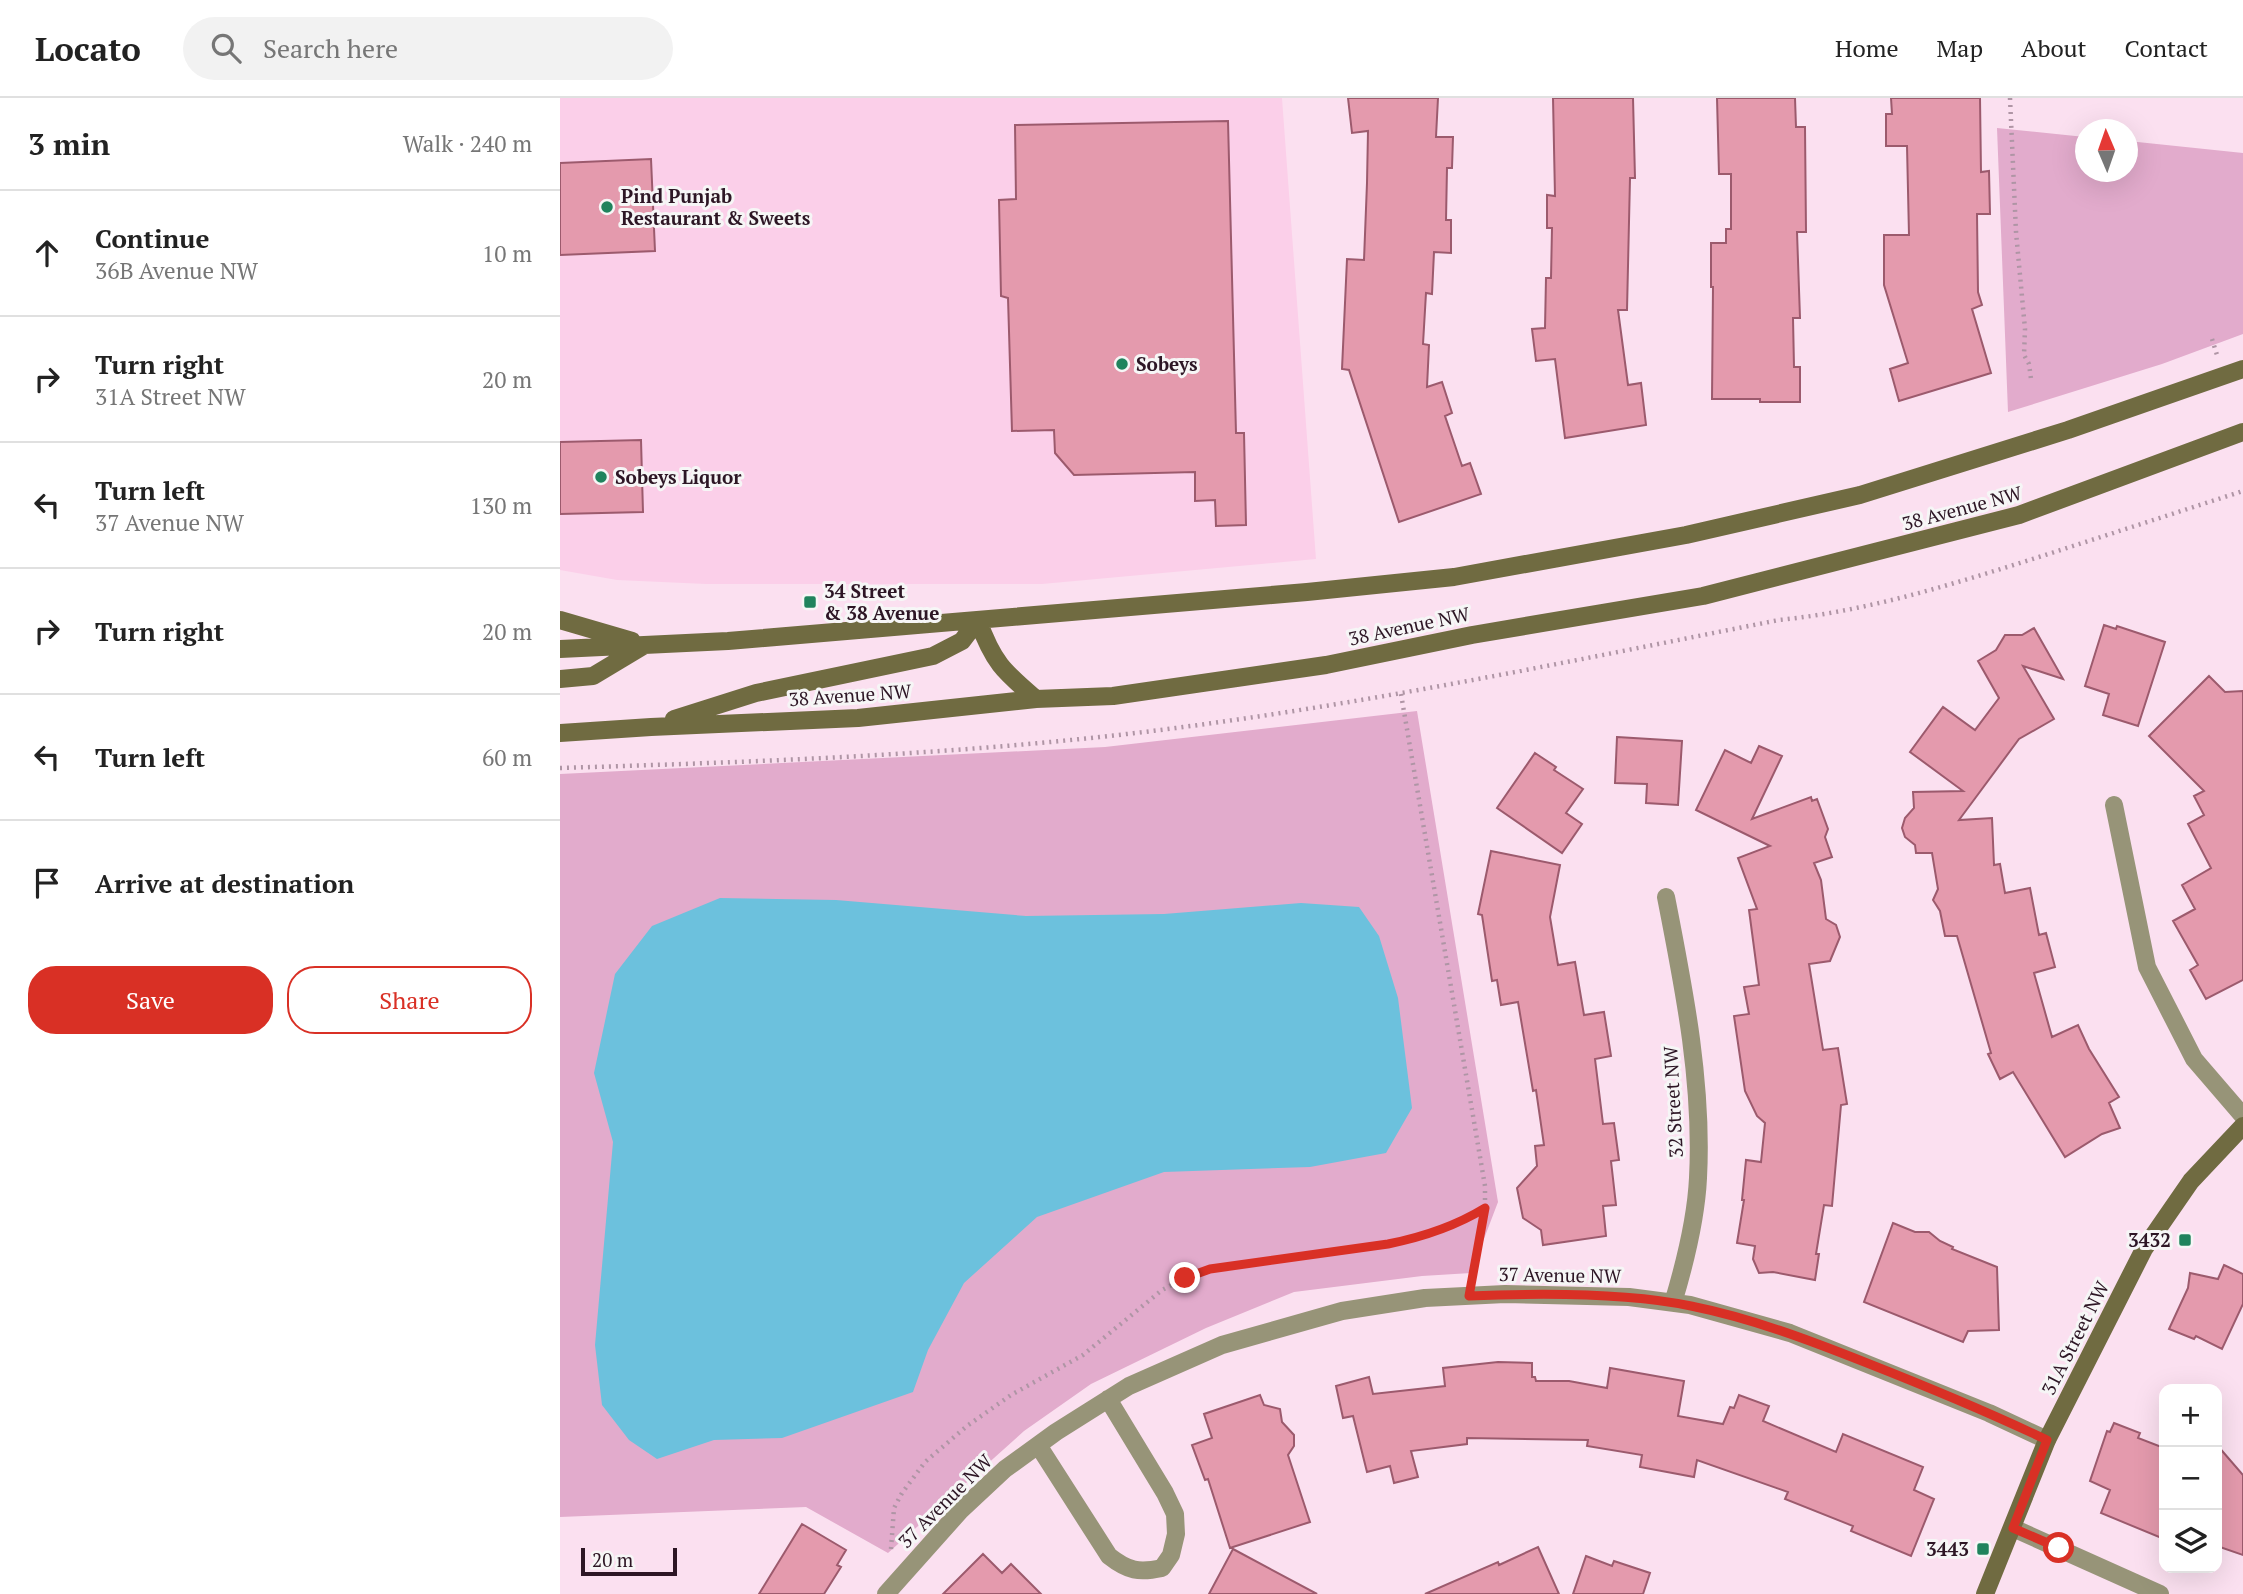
<!DOCTYPE html>
<meta charset="utf-8">
<style>
body{margin:0;font-family:"PT Serif",serif;background:#f2f2f2;color:#222}
.controls{position:absolute;right:21px;bottom:21px;display:grid;overflow:hidden;border-radius:14px;box-shadow:0 7px 28px #0002}
.controls button{width:63px;height:63px;display:grid;place-items:center;padding:0;border:0;border-bottom:2px solid #e0e0e0;background:#fff;color:#222;font:35px sans-serif}
.compass{position:absolute;left:1515px;top:21px;width:63px;height:63px;border-radius:50%;background:#fff;box-shadow:0 7px 28px #0002;rotate:358deg}
.scale{position:absolute;left:21px;bottom:18px;width:96px;box-sizing:border-box;padding-left:7px;border:4px solid #2d1625;border-top:0;font-size:19px;line-height:24px;white-space:nowrap;color:#2d1625;-webkit-text-stroke:5px #f6f6f6;paint-order:stroke}
.stop{position:absolute;width:21px;height:21px;margin:-16px;border:5px solid #d93025;border-radius:50%;background:#fff}
.stop.end{background:#d93025;border-color:#fff;box-shadow:0 2px 7px #0008}
.list{margin:0;padding:0;list-style:none}
h2{display:flex;justify-content:space-between;align-items:center;height:91px;margin:0;padding:0 28px;font-size:30px}
h2 small{font-size:23px;font-weight:400;color:#767676}
.list li{display:grid;grid-template-columns:46px 1fr auto;gap:21px;align-items:center;box-sizing:border-box;height:126px;padding:0 28px;border-top:2px solid #e0e0e0}
.list b{display:block;font-size:26px;white-space:nowrap}
.list p{margin:0;font-size:23px;white-space:nowrap;color:#767676}
.list em{font-size:23px;font-style:normal;color:#767676}
.actions{display:flex;gap:14px;padding:21px 28px}
.actions a{flex:1;padding:16px 0;border:2px solid #d93025;border-radius:28px;text-align:center;font-size:24px;color:#d93025}
.actions .main{background:#d93025;color:#fff}
.icon{flex:none;width:38px;height:38px;fill:none;stroke:currentColor;stroke-width:2;stroke-linecap:round;stroke-linejoin:round}
.map{position:relative;flex:none;width:1683px;height:1496px;overflow:hidden}
header{display:flex;align-items:center;gap:42px;box-sizing:border-box;height:98px;padding:0 35px;background:#fff;border-bottom:2px solid #e0e0e0}
header strong{font-size:33px}
nav{display:flex;gap:38px;margin-inline-start:auto;font-size:24px}
.search{width:490px;height:63px;background:#f2f2f2;display:flex;align-items:center;gap:18px;box-sizing:border-box;padding:0 24px;border-radius:38px;color:#767676;font-size:26px}
main{display:flex}
aside{flex:1;background:#fff}
.map>svg:first-child{display:block}
.built{fill:#fbcfe9}
.green{fill:#e2abcc}
.water{fill:#6cc1dd}
.building{fill:#e49aad;stroke:#9c5a6d;stroke-width:2}
.lines{fill:none;stroke-linecap:round;stroke-linejoin:round}
.path{stroke:#af95a5;stroke-width:4.5;stroke-dasharray:2 5;stroke-linecap:butt}
.street{stroke:#979478;stroke-width:18}
.secondary{stroke:#706b41;stroke-width:18}
.route{stroke:#d93025;stroke-width:9}
.poi-dot{fill:#20835d;stroke:#f6f6f6;stroke-width:2.5}
.labels{text-anchor:middle;stroke-width:6;stroke-linejoin:round;paint-order:stroke}
.poi-label{font-size:19px;font-weight:bold;fill:#2d1625;stroke:#f6f6f6;text-anchor:start}
.street-label{font-size:19px;fill:#2d1625;stroke:#f6f6f6}
</style>
<header>
<strong>Locato</strong>
<div class="search"><svg class="icon" aria-label="search" viewBox="0 0 24 24"><circle cx="10" cy="10" r="6"/><path d="M15 15l6 6"/></svg>Search here</div>
<nav><a>Home</a><a>Map</a><a>About</a><a>Contact</a></nav>
</header>
<main>
<aside>
<h2>3 min<small>Walk · 240 m</small></h2>
<ul class="list">
<li><svg class="icon" aria-label="ahead" viewBox="0 0 24 24"><path d="M12 20V5M6 11l6-6 6 6"/></svg><div><b>Continue</b><p>36B Avenue NW</p></div><em>10 m</em></li>
<li><svg class="icon" aria-label="right" viewBox="0 0 24 24"><path d="M7 20v-9h11M14 6l5 5-5 5"/></svg><div><b>Turn right</b><p>31A Street NW</p></div><em>20 m</em></li>
<li><svg class="icon" aria-label="left" viewBox="0 0 24 24"><path d="M17 20v-9H6M10 6l-5 5 5 5"/></svg><div><b>Turn left</b><p>37 Avenue NW</p></div><em>130 m</em></li>
<li><svg class="icon" aria-label="right" viewBox="0 0 24 24"><path d="M7 20v-9h11M14 6l5 5-5 5"/></svg><div><b>Turn right</b></div><em>20 m</em></li>
<li><svg class="icon" aria-label="left" viewBox="0 0 24 24"><path d="M17 20v-9H6M10 6l-5 5 5 5"/></svg><div><b>Turn left</b></div><em>60 m</em></li>
<li><svg class="icon" aria-label="arrive" viewBox="0 0 24 24"><path d="M6 21V4h12l-3 4 3 4H6"/></svg><div><b>Arrive at destination</b></div></li>
</ul>
<div class="actions"><a class="main">Save</a><a>Share</a></div>
</aside>
<div class="map">
<svg width="1683" height="1496" viewBox="0 0 1683 1496">
<rect width="100%" height="100%" fill="#fbe0f0"/>
<path class="built" d="M 0,0 L 722,0 L 756,461 L 482,486 L 146,486 L 57,482 L 0,472 Z"/>
<path class="green" d="M 1437,30 L 1525,39 L 1526,74 L 1568,74 L 1568,43 L 1683,55 L 1683,236 L 1602,266 L 1448,314 Z
M 857,613 L 938,1104 L 911,1175 L 862,1178 L 734,1194 L 646,1230 L 531,1286 L 464,1333 L 328,1455 L 246,1409 L 0,1419 L 0,676 L 545,649 Z"/>
<path class="water" d="M 160,800 L 276,802 L 466,818 L 604,816 L 741,805 L 799,809 L 819,838 L 838,900 L 852,1010 L 826,1055 L 750,1069 L 604,1074 L 477,1119 L 404,1185 L 368,1252 L 353,1294 L 222,1340 L 154,1342 L 97,1361 L 69,1342 L 42,1307 L 35,1247 L 53,1044 L 34,975 L 55,876 L 92,828 Z"/>
<path class="building" d="M 788,0 L 878,0 L 876,39 L 893,39 L 892,70 L 887,70 L 886,122 L 891,122 L 891,155 L 874,154 L 872,196 L 866,195 L 863,246 L 869,247 L 867,289 L 882,284 L 892,315 L 885,318 L 902,368 L 910,365 L 921,396 L 839,424 L 789,272 L 782,271 L 787,161 L 804,162 L 807,85 L 808,33 L 792,35 Z
M 993,0 L 1073,0 L 1075,80 L 1070,80 L 1067,212 L 1058,212 L 1068,287 L 1081,285 L 1086,327 L 1005,340 L 995,261 L 976,263 L 972,231 L 985,230 L 986,180 L 991,180 L 992,130 L 987,130 L 987,97 L 995,98 Z
M 1157,0 L 1235,0 L 1236,29 L 1245,29 L 1246,134 L 1237,134 L 1240,220 L 1233,220 L 1234,269 L 1240,269 L 1240,304 L 1200,304 L 1200,301 L 1152,301 L 1153,189 L 1151,189 L 1151,145 L 1166,145 L 1166,131 L 1171,131 L 1171,76 L 1159,76 Z
M 1331,0 L 1420,0 L 1421,74 L 1429,73 L 1430,116 L 1417,116 L 1418,194 L 1422,207 L 1412,211 L 1431,275 L 1339,303 L 1330,271 L 1348,265 L 1324,187 L 1324,137 L 1349,137 L 1347,48 L 1326,48 L 1326,16 L 1332,16 Z
M 668,23 L 676,335 L 684,335 L 686,427 L 656,428 L 655,402 L 635,403 L 635,374 L 514,377 L 495,355 L 494,332 L 452,333 L 448,200 L 441,198 L 439,102 L 456,101 L 455,27 Z
M 91,61 L 95,153 L 0,157 L 0,65 Z
M 81,342 L 83,414 L 0,416 L 0,344 Z
M 1544,527 L 1556,531 L 1557,528 L 1605,544 L 1578,628 L 1543,617 L 1549,596 L 1525,588 Z
M 1474,530 L 1503,581 L 1463,568 L 1494,621 L 1459,641 L 1399,722 L 1432,720 L 1434,767 L 1440,766 L 1445,795 L 1470,790 L 1479,837 L 1486,835 L 1495,869 L 1474,875 L 1492,939 L 1518,927 L 1529,951 L 1559,999 L 1549,1005 L 1560,1030 L 1542,1036 L 1505,1059 L 1453,974 L 1440,981 L 1428,956 L 1431,955 L 1397,838 L 1385,838 L 1380,813 L 1373,802 L 1378,791 L 1372,755 L 1356,755 L 1355,747 L 1345,739 L 1342,730 L 1345,720 L 1354,710 L 1353,694 L 1403,693 L 1350,654 L 1383,609 L 1415,632 L 1439,600 L 1418,563 L 1436,552 L 1445,537 L 1462,537 Z
M 1649,578 L 1665,594 L 1683,593 L 1683,882 L 1646,901 L 1630,872 L 1638,867 L 1613,823 L 1635,811 L 1622,787 L 1651,770 L 1628,726 L 1644,717 L 1634,698 L 1644,693 L 1589,638 Z
M 1057,639 L 1122,643 L 1118,707 L 1086,705 L 1087,686 L 1055,685 Z
M 1199,648 L 1222,658 L 1192,721 L 1251,699 L 1252,703 L 1257,701 L 1268,731 L 1265,739 L 1272,759 L 1254,765 L 1261,782 L 1266,821 L 1276,827 L 1280,839 L 1270,863 L 1249,866 L 1263,952 L 1278,950 L 1287,1006 L 1281,1007 L 1272,1108 L 1264,1107 L 1256,1156 L 1259,1156 L 1255,1182 L 1213,1174 L 1199,1175 L 1193,1161 L 1195,1148 L 1177,1145 L 1184,1102 L 1182,1102 L 1186,1062 L 1201,1064 L 1205,1025 L 1197,1018 L 1185,993 L 1174,918 L 1189,916 L 1184,889 L 1199,887 L 1189,812 L 1197,811 L 1178,760 L 1210,748 L 1136,712 L 1165,652 L 1191,665 Z
M 975,655 L 996,669 L 994,672 L 1023,691 L 1006,715 L 1022,726 L 1002,755 L 937,710 Z
M 931,753 L 1000,767 L 990,819 L 998,867 L 1015,864 L 1024,917 L 1044,914 L 1051,958 L 1035,961 L 1043,1026 L 1054,1025 L 1059,1062 L 1051,1063 L 1056,1107 L 1043,1108 L 1046,1138 L 983,1147 L 981,1132 L 963,1120 L 957,1090 L 977,1068 L 975,1048 L 984,1047 L 976,992 L 973,993 L 958,904 L 941,907 L 937,882 L 932,883 L 922,817 L 918,816 Z
M 1333,1125 L 1355,1134 L 1369,1134 L 1380,1143 L 1393,1149 L 1392,1151 L 1437,1169 L 1439,1232 L 1408,1233 L 1403,1244 L 1304,1204 Z
M 1664,1167 L 1683,1176 L 1683,1206 L 1662,1251 L 1636,1238 L 1634,1241 L 1609,1231 L 1628,1190 L 1630,1175 L 1658,1181 Z
M 938,1264 L 972,1265 L 972,1279 L 975,1279 L 976,1283 L 1009,1283 L 1047,1290 L 1050,1270 L 1124,1283 L 1118,1318 L 1163,1326 L 1170,1309 L 1174,1310 L 1179,1297 L 1209,1308 L 1203,1323 L 1276,1354 L 1283,1336 L 1363,1369 L 1354,1392 L 1374,1401 L 1351,1458 L 1291,1433 L 1293,1428 L 1225,1401 L 1228,1394 L 1137,1362 L 1134,1379 L 1080,1369 L 1082,1357 L 1027,1348 L 1028,1342 L 907,1340 L 907,1346 L 851,1353 L 858,1379 L 834,1385 L 830,1368 L 807,1374 L 793,1318 L 783,1320 L 776,1288 L 809,1279 L 813,1296 L 885,1288 L 883,1270 Z
M 700,1297 L 704,1307 L 720,1311 L 722,1324 L 734,1337 L 734,1348 L 728,1357 L 750,1424 L 670,1450 L 648,1381 L 645,1382 L 632,1347 L 652,1340 L 644,1316 Z
M 1554,1325 L 1580,1335 L 1578,1340 L 1604,1350 L 1604,1441 L 1541,1415 L 1550,1392 L 1530,1383 L 1547,1333 L 1550,1334 Z
M 1657,1347 L 1683,1377 L 1683,1457 L 1657,1448 Z
M 242,1426 L 286,1452 L 277,1467 L 281,1469 L 264,1496 L 199,1496 Z
M 978,1449 L 999,1496 L 865,1496 L 938,1464 L 939,1467 Z
M 673,1451 L 757,1496 L 649,1496 Z
M 423,1456 L 442,1475 L 451,1466 L 481,1496 L 383,1496 Z
M 1026,1458 L 1052,1468 L 1054,1463 L 1090,1475 L 1083,1496 L 1013,1496 Z"/>
<g class="lines">
<path class="path" d="M 1450,0 L 1456,134 L 1465,231 L 1464,257 L 1469,266 L 1471,281
M 1652,241 L 1657,257
M 841,596 L 925,1088 L 925,1110 L 912,1174
M 0,670 C 197,664 396,657 592,633 C 803,607 1011,563 1219,522 C 1309,513 1393,486 1479,459 C 1547,437 1615,415 1683,393
M 331,1451 L 334,1410 L 342,1395 L 365,1364 L 407,1328 L 451,1297 L 523,1257 L 602,1192 L 625,1180 L 650,1171 L 734,1158 L 828,1146 L 851,1141 L 898,1126 L 925,1110"/>
<path class="street" d="M 1554,707 L 1587,869 L 1634,961 L 1683,1018
M 1106,799 C 1124,891 1143,985 1138,1080 C 1136,1122 1125,1165 1113,1205
M 478,1347 L 549,1458 C 568,1473 579,1475 602,1470 L 611,1457 L 616,1436 L 615,1416 L 605,1395 L 548,1301
M 1453,1430 L 1600,1496
M 326,1496 L 400,1413 L 445,1371 L 496,1334 L 569,1288 L 662,1247 L 782,1213 L 865,1200 L 945,1196 L 1069,1199 L 1130,1207 L 1230,1235 L 1429,1315 L 1487,1342"/>
<path class="secondary" d="M 0,522 L 72,543
M 418,522 C 433,564 443,573 476,601
M 0,551 L 168,543 L 747,494 L 894,479 L 1126,437 L 1300,397 L 1508,332 L 1683,271
M 0,581 L 33,578 L 83,548
M 114,621 L 196,595 L 373,558 L 402,543 L 418,522
M 0,635 L 91,629 L 298,620 L 476,601 L 553,598 L 766,567 L 912,537 L 1143,498 L 1459,417 L 1683,334
M 1425,1496 L 1487,1342 L 1584,1151 L 1631,1083 L 1683,1028"/>
</g>
<g class="lines">
<path class="route" d="M 625,1180 L 650,1171 L 828,1146 C 863,1139 894,1129 925,1110 L 909,1198 C 978,1195 1063,1194 1131,1208 C 1191,1220 1249,1242 1307,1265 C 1368,1289 1428,1314 1487,1342 L 1453,1430 L 1499,1450"/>
</g>
<g class="poi-dot">
<circle cx="47" cy="109" r="7"/>
<circle cx="562" cy="266" r="7"/>
<circle cx="41" cy="379" r="7"/>
<rect x="243" y="497" width="14" height="14" rx="3.5"/>
<rect x="1618" y="1135" width="14" height="14" rx="3.5"/>
<rect x="1416" y="1444" width="14" height="14" rx="3.5"/>
</g>
<g class="labels">
<g class="poi-label">
<text x="61" y="105">Pind Punjab<tspan x="61" dy="22">Restaurant &amp; Sweets</tspan></text>
<text x="576" y="273">Sobeys</text>
<text x="55" y="386">Sobeys Liquor</text>
<text x="264" y="500">34 Street<tspan x="264" dy="22">&amp; 38 Avenue</tspan></text>
<text x="1611" y="1149" text-anchor="end">3432</text>
<text x="1409" y="1458" text-anchor="end">3443</text>
</g>
<g class="street-label">
<text transform="translate(1402 410) rotate(-15)" y="7">38 Avenue NW</text>
<text transform="translate(849 528) rotate(-12)" y="7">38 Avenue NW</text>
<text transform="translate(290 597) rotate(-4)" y="7">38 Avenue NW</text>
<text transform="translate(1113 1004) rotate(-93)" y="7">32 Street NW</text>
<text transform="translate(1000 1177) rotate(1)" y="7">37 Avenue NW</text>
<text transform="translate(1515 1240) rotate(-63)" y="7">31A Street NW</text>
<text transform="translate(385 1403) rotate(-45)" y="7">37 Avenue NW</text>
</g>
</g>
</svg>
<div class="controls">
<button>+</button>
<button>−</button>
<button><svg class="icon" aria-label="layers" viewBox="0 0 24 24"><path d="M12 4l9 5-9 5-9-5zM3 14l9 5 9-5"/></svg></button>
</div>
<svg class="compass" viewBox="-18 -18 36 36"><path d="M0-13l5 13h-10z" fill="#e53935"/><path d="M0 13l5-13h-10z" fill="#767676"/></svg>
<div class="scale">20 m</div>
<div class="stop" style="left:1499px;top:1450px"></div>
<div class="stop end" style="left:625px;top:1180px"></div>
</div>
</main>
